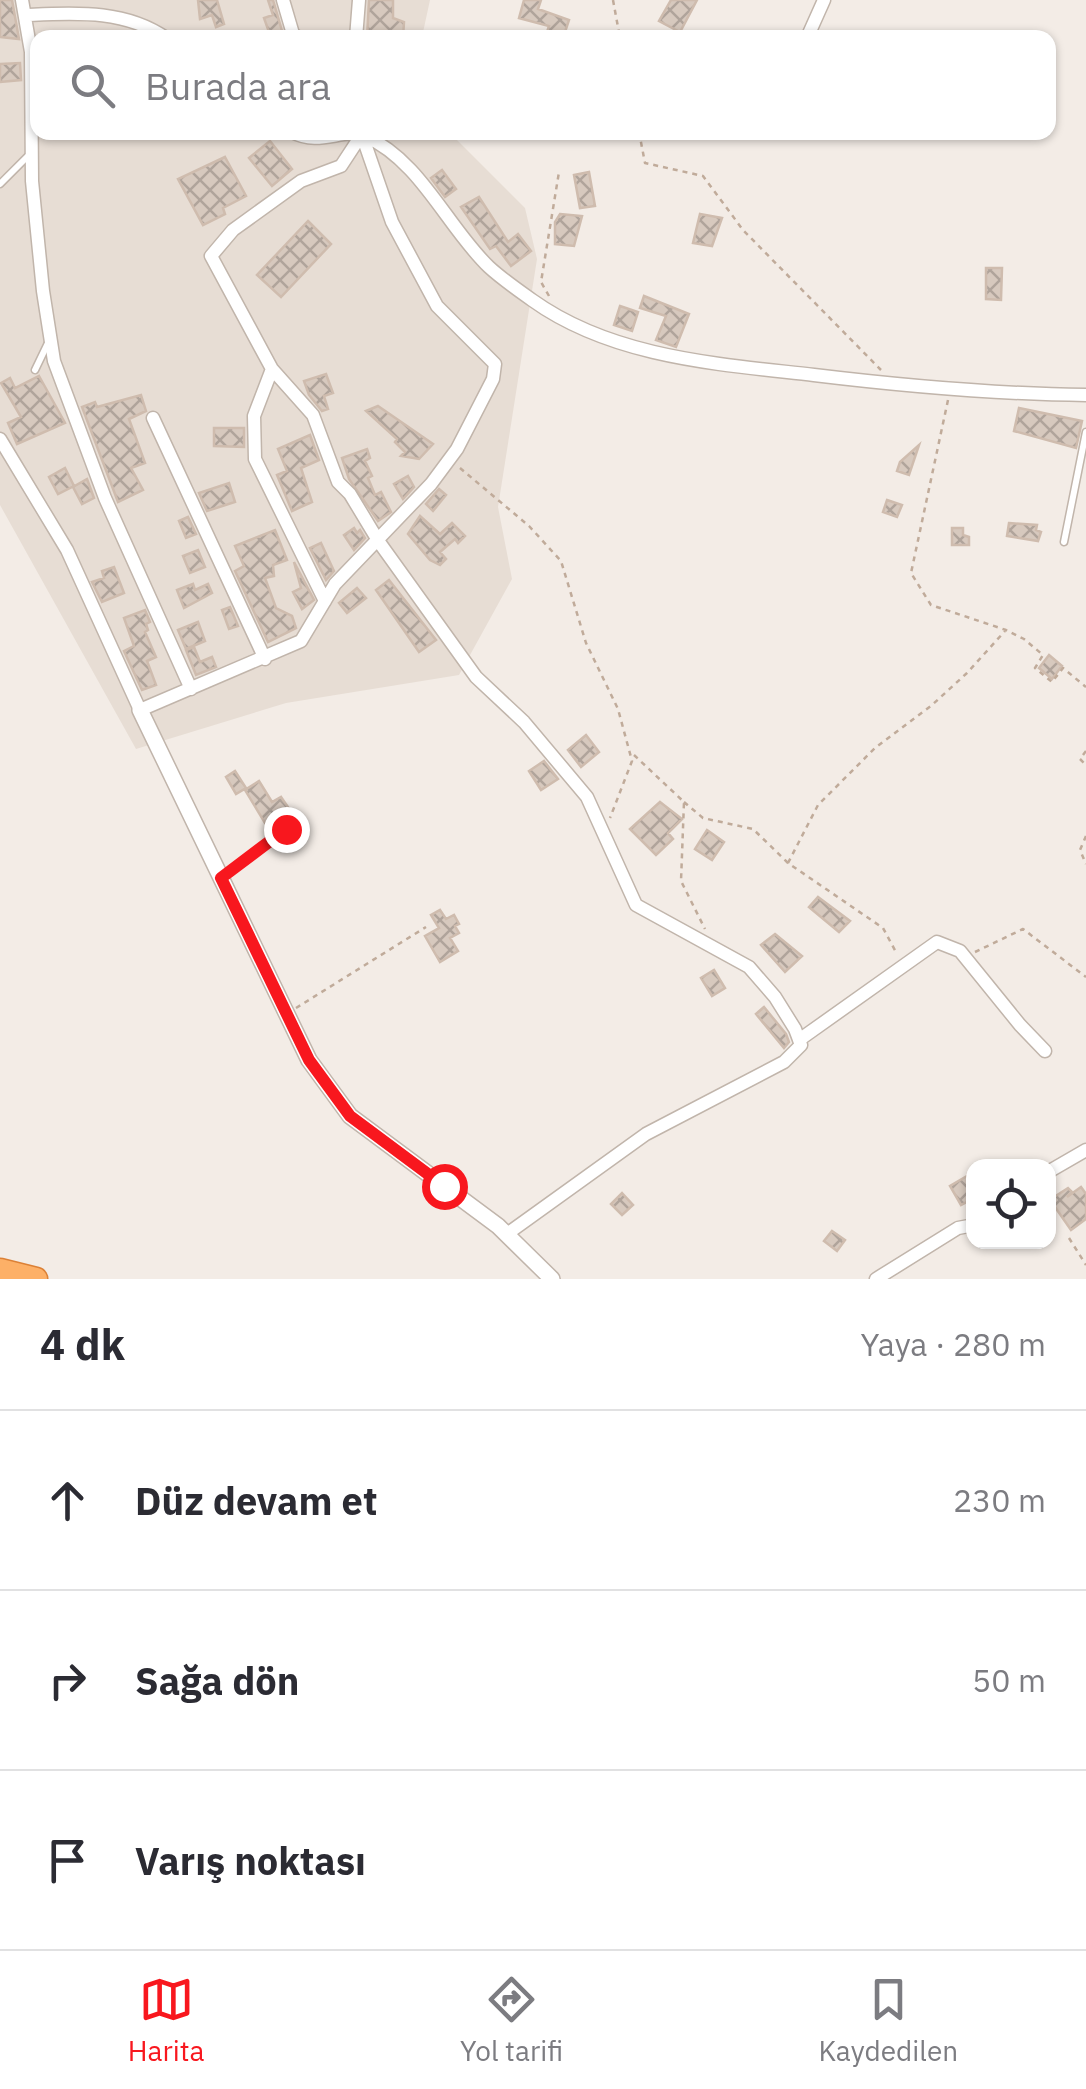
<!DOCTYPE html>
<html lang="tr">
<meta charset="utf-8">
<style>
body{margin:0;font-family:"IBM Plex Sans",sans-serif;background:#f7f7f7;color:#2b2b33}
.controls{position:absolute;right:30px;bottom:30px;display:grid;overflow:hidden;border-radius:20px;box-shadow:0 2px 8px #0004}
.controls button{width:90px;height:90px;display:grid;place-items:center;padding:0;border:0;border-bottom:2px solid #e1e1e2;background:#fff;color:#2b2b33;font:50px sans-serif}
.stop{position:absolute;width:30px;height:30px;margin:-22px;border:8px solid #f8171e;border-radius:50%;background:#fff}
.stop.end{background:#f8171e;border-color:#fff;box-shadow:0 2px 10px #0008}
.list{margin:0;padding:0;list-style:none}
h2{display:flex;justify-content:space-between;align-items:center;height:130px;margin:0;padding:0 40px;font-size:42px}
h2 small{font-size:32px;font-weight:400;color:#7c7c81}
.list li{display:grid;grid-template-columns:65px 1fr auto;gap:30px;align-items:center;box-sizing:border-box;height:180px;padding:0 40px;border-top:2px solid #e1e1e2}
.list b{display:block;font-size:38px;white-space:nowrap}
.list em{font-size:32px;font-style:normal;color:#7c7c81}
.icon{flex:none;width:55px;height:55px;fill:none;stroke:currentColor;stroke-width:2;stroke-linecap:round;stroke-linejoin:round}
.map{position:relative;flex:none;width:1086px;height:1279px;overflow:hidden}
.search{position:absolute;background:#fff;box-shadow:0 2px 8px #0004;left:30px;right:30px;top:30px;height:110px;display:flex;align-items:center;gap:25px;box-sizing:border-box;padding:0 35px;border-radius:20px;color:#7c7c81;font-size:38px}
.sheet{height:670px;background:#fff}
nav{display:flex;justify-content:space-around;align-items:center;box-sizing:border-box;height:140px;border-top:2px solid #e1e1e2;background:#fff;font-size:28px;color:#7c7c81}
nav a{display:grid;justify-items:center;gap:5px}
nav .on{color:#f8171e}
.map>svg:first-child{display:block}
.residential{fill:#e7ddd4}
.building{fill:url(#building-cross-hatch);stroke:#cfbcae;stroke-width:2.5}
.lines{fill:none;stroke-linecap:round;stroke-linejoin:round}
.service-casing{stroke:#c1b5ab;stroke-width:9}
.minor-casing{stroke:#c1b5ab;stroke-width:15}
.tertiary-casing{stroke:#c1b5ab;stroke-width:18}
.motorway-casing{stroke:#dc8136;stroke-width:25}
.path{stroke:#c0ab9a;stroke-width:2.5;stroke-dasharray:5 5;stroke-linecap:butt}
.service{stroke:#fff;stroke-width:6}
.minor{stroke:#fff;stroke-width:12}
.tertiary{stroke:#fff;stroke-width:15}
.motorway{stroke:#fdb067;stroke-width:22}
.route{stroke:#f8171e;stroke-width:12}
</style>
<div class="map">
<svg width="1086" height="1279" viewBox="0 0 1086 1279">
<defs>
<pattern id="building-cross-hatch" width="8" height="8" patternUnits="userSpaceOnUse" patternTransform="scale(2.5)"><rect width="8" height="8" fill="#d7c9be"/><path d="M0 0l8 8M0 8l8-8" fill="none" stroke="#b0a49b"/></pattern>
</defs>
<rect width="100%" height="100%" fill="#f3ece6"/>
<path class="residential" d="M 0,0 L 430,0 L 422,37 L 38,38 L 38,132 L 450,133 L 525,208 L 537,259 L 498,507 L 512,579 L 459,675 L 286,703 L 136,749 L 0,505 Z"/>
<path class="building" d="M 0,0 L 12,0 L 19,39 L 0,37 Z
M 198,0 L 217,0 L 224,24 L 216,27 L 212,15 L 200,19 Z
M 268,0 L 273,0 L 282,31 L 270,35 L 264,18 L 273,15 Z
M 369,0 L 393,0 L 393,18 L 404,22 L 403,38 L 367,38 Z
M 524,0 L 541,0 L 538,9 L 569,20 L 563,38 L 545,38 L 549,26 L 519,18 Z
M 671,0 L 697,0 L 680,32 L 659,21 Z
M 20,63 L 21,80 L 0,82 L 0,64 Z
M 270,141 L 292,169 L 272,186 L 249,158 Z
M 225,157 L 246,196 L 223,208 L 225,214 L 203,225 L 178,179 Z
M 442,170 L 456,189 L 445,197 L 431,178 Z
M 589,172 L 595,206 L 580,208 L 574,175 Z
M 479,197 L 508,242 L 518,234 L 531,251 L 511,266 L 496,246 L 490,249 L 461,207 Z
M 560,214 L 582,216 L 574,246 L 555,244 L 555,222 Z
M 700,214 L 722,218 L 712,246 L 693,243 Z
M 308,221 L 331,244 L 281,297 L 257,275 Z
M 986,268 L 1002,268 L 1001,300 L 986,299 Z
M 644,296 L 689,314 L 676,347 L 656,340 L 666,316 L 640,308 Z
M 620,306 L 638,312 L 632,331 L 614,325 Z
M 326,374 L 333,393 L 324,396 L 328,409 L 322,411 L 309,395 L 304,381 Z
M 39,376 L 65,423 L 17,444 L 8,423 L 21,417 L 1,383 L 10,378 L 15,388 Z
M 141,395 L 146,411 L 129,419 L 145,463 L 131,468 L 143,490 L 118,502 L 82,407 L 95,402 L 97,407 Z
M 378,406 L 433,444 L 419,459 L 401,456 L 405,452 L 395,442 L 397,439 L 366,411 Z
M 1019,408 L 1082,421 L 1076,448 L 1014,431 Z
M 214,428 L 244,428 L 244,447 L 214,446 Z
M 310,435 L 319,460 L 301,468 L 312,502 L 292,511 L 277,475 L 287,471 L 278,449 Z
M 919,445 L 909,475 L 897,471 L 900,462 Z
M 367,449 L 370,458 L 365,461 L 372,476 L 368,478 L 375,495 L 381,492 L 391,512 L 378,521 L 349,479 L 342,458 Z
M 65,468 L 74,486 L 58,494 L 49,477 Z
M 408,476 L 414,487 L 403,499 L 394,484 Z
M 87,479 L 94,498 L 82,504 L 73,487 Z
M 229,483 L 235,502 L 207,511 L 199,493 Z
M 439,489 L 446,495 L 433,511 L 426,504 Z
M 887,500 L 902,505 L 897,517 L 883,512 Z
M 420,516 L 440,534 L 452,523 L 465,536 L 458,543 L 455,539 L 440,552 L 446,559 L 440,565 L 430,560 L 408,534 Z
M 188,517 L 196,534 L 186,538 L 179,521 Z
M 1009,523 L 1037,525 L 1036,530 L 1041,532 L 1038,541 L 1007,536 Z
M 354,528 L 357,533 L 360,530 L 365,538 L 354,550 L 344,535 Z
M 952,528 L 963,528 L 963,535 L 969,537 L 969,545 L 952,545 Z
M 275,530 L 287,560 L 273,565 L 274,576 L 265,578 L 276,608 L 292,616 L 296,628 L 268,642 L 235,571 L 244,566 L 235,546 Z
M 321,543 L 334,571 L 326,580 L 310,548 Z
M 198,550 L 205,567 L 190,573 L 183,556 Z
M 294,562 L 314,600 L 302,609 L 293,592 L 301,588 Z
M 114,567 L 124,593 L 102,602 L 92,582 L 104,578 L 102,571 Z
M 389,580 L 436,640 L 419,652 L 376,590 Z
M 193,584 L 195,590 L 208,584 L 212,593 L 184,608 L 177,590 Z
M 357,588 L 366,598 L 347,613 L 339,603 Z
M 230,607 L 238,626 L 229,629 L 222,610 Z
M 145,610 L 150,622 L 146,624 L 148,630 L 145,632 L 156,657 L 147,661 L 156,685 L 142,690 L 124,651 L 134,646 L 124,618 Z
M 198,622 L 205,641 L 186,649 L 178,630 Z
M 194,647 L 200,662 L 212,657 L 216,667 L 196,675 L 186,650 Z
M 1049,655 L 1062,666 L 1052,679 L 1039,668 Z
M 586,735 L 599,752 L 581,767 L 568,750 Z
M 544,761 L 558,779 L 541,790 L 529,771 Z
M 235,771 L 246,788 L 236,794 L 226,777 Z
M 259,781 L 272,802 L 281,797 L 294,816 L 284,823 L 278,815 L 265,823 L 245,790 Z
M 660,802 L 682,819 L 668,833 L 673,839 L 656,855 L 630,829 Z
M 707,830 L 724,842 L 712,860 L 695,849 Z
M 818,897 L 850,921 L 839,932 L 809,907 Z
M 440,910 L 446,919 L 454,915 L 459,924 L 455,926 L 459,933 L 450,938 L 458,951 L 440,962 L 425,936 L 439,928 L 431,915 Z
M 775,934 L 802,956 L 785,972 L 761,945 Z
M 714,970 L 725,988 L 712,996 L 701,978 Z
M 764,1007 L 786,1034 L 789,1042 L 784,1048 L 756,1014 Z
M 974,1172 L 974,1198 L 961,1205 L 950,1186 Z
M 1081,1187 L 1086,1194 L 1086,1219 L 1071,1230 L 1055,1207 L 1048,1214 L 1048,1201 L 1068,1188 L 1072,1192 L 1067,1197 Z
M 622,1193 L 633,1205 L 622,1215 L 611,1204 Z
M 832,1231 L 845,1240 L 837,1251 L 824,1241 Z"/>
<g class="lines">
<defs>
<path id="service" d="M 0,184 L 30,154
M 35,370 L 48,343
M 1064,542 L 1086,432"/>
<path id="minor" d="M 22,0 L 31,52 L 32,181 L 43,291 L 54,361 L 105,498 L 191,689
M 283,0 L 293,34 L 299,38
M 25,15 C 75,13 124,9 166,38
M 356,38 L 359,0
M 807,38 L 824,0
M 292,132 C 320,147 344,127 365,136 C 421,161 447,227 489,267 C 502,279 518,290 532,300 C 613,358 718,364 814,375 C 905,386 994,394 1086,395
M 272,369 L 211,256 L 233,230 L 301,181 L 341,166 L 362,134
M 153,418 L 265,659
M 0,439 L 67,550 L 140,710 L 301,641 L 335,584 L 431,484 L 457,449 L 493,379 L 495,364 L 437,306 L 392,222 L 361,132
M 325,601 L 255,459 L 254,416 L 272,369 L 313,415 L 338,482 L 350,494 L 379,542 L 476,677 L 524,722 L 587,797 L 636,905 L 749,967 L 775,997 L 795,1029 L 801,1045 L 784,1062 L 646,1134 L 507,1234
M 799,1040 L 937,942 L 960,951 L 1020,1025 L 1045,1051
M 1048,1172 L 1086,1150
M 876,1279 L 958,1228 L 974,1225"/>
<path id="tertiary" d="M 140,710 L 309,1060 L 350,1116 L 498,1226 L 552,1279"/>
<path id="motorway" d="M 0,1270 L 36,1279"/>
</defs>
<use href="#service" class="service-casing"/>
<use href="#minor" class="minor-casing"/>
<use href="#tertiary" class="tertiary-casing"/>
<use href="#motorway" class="motorway-casing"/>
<path class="path" d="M 613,0 L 620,38
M 639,132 L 645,163 L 703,176 L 743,230 L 881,370
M 549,296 L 541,282 L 559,172
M 948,400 L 911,573 L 931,605 L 1006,630 L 1024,639 L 1043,655 L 1035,668 L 1052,682 L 1063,668 L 1086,687
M 460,468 L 529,526 L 561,561 L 586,643 L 618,709 L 632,761 L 610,818
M 1086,751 L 1080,759 L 1086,765
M 634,755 L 684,802 L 681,881 L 705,929
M 684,802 L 703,818 L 753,829 L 788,863 L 883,928 L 897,954
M 1086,836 L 1080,850 L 1086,864
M 788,863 L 818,805 L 875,748 L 932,705 L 967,673 L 1005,631
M 230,872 L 286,829
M 975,952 L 1023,929 L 1086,977
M 296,1008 L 426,927
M 1069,1238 L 1086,1265"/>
<use href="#service" class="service"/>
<use href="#minor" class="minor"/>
<use href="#tertiary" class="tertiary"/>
<use href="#motorway" class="motorway"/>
</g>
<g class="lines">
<path class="route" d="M 286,829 L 221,878 L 309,1060 L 350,1116 L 444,1186"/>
</g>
</svg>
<div class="controls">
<button><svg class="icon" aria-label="locate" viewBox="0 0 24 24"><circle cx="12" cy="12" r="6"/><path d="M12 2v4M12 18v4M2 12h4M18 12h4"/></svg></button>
</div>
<div class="stop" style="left:444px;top:1186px"></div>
<div class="stop end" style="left:286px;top:829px"></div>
<div class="search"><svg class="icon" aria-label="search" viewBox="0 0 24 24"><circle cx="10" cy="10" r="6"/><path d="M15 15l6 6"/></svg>Burada ara</div>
</div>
<section class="sheet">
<h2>4 dk<small>Yaya · 280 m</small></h2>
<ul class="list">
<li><svg class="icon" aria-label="ahead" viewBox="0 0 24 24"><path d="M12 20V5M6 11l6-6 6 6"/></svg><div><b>Düz devam et</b></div><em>230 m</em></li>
<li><svg class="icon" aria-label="right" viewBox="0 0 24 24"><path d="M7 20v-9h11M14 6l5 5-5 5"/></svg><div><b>Sağa dön</b></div><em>50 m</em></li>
<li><svg class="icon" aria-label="arrive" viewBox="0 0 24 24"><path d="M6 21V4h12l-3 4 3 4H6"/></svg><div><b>Varış noktası</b></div></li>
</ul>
</section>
<nav>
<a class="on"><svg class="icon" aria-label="map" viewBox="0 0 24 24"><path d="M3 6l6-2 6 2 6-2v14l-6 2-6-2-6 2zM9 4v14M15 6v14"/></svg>Harita</a>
<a><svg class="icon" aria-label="directions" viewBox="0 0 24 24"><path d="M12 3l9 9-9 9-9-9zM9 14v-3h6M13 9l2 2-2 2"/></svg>Yol tarifi</a>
<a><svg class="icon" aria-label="saved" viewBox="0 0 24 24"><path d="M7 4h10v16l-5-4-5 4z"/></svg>Kaydedilen</a>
</nav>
